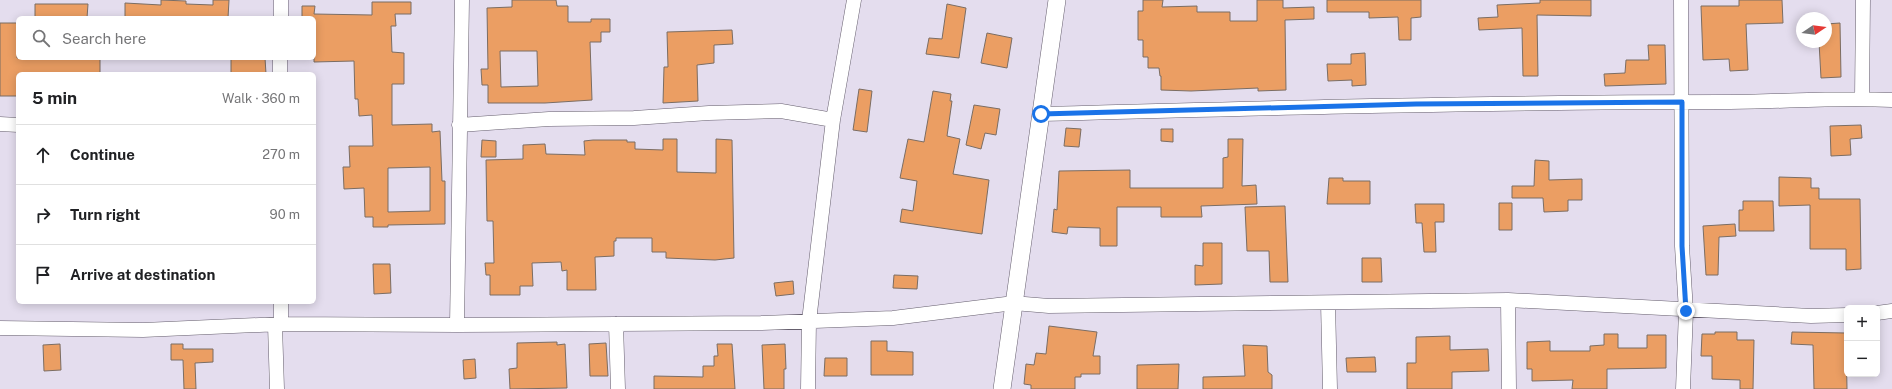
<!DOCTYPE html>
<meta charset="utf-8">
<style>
body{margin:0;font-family:"Public Sans",sans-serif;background:#f6f6f6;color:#202124}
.controls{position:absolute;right:12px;bottom:12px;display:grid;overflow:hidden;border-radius:6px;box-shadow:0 2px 10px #0003}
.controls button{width:36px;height:36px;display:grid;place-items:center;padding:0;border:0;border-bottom:1px solid #e0e0e0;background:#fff;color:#202124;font:20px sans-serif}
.compass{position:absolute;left:1796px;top:12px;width:36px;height:36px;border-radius:50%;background:#fff;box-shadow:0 2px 10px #0003;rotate:77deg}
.stop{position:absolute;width:12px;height:12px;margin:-9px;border:3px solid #1a73e8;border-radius:50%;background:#fff}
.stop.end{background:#1a73e8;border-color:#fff;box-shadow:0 1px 4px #0008}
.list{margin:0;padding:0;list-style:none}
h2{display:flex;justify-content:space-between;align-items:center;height:52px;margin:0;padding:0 16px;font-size:17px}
h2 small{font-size:13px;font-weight:400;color:#757577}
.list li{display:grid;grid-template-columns:26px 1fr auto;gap:12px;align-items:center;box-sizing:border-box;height:60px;padding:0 16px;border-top:1px solid #e0e0e0}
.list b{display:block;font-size:15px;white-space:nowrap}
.list em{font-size:13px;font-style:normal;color:#757577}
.icon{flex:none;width:22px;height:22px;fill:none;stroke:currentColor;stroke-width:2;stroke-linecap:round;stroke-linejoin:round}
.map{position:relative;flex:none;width:1892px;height:389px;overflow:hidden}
.search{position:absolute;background:#fff;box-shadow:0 2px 10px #0003;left:16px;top:16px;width:300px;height:44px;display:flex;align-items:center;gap:10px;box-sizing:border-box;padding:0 14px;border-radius:6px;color:#757577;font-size:15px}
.panel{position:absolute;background:#fff;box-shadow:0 2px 10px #0003;left:16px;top:72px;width:300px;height:232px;border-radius:6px}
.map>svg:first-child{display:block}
.building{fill:#eb9e63;stroke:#7b6d63;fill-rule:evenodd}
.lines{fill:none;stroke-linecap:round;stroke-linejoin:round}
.minor-casing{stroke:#655e6d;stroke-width:15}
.tertiary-casing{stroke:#655e6d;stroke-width:18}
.minor{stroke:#fff;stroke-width:14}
.tertiary{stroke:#fff;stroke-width:17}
.route{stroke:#1a73e8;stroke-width:5}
</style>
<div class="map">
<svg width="1892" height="389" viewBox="0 0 1892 389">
<rect width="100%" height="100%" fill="#e4ddee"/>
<path class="building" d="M 161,0 L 186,1 L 186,4 L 213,5 L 213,0 L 229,0 L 228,18 L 125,18 L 125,3 L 161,5 Z
M 512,0 L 556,0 L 557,6 L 568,6 L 568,22 L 591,22 L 591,19 L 610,19 L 610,32 L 601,32 L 601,42 L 590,42 L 592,100 L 545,103 L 488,103 L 488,85 L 482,85 L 481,69 L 488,69 L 487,8 L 512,7 ZM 500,51 L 537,51 L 538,86 L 501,87 Z
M 1143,0 L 1163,0 L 1162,7 L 1197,6 L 1197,12 L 1230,12 L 1230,21 L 1257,21 L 1257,0 L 1283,0 L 1283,8 L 1314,7 L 1314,19 L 1285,20 L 1286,90 L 1258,91 L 1258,88 L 1191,91 L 1161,90 L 1161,76 L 1160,76 L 1159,68 L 1148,68 L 1148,57 L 1143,57 L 1143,40 L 1138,40 L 1138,11 L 1143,11 Z
M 1327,0 L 1421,0 L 1421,17 L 1411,18 L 1411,40 L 1399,40 L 1398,17 L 1369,18 L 1369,12 L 1327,12 Z
M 1540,0 L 1591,0 L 1591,16 L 1537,15 L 1538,76 L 1523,76 L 1522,28 L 1479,30 L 1478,18 L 1498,17 L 1497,5 L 1540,3 Z
M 1739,0 L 1782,0 L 1783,23 L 1746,24 L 1748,70 L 1730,71 L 1729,59 L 1703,60 L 1701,6 L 1739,6 Z
M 372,2 L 411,2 L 411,14 L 395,14 L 396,26 L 391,26 L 392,52 L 404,53 L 404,84 L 392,84 L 392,125 L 432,124 L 432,132 L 440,131 L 442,181 L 445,181 L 445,224 L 388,225 L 388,227 L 373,227 L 373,217 L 365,217 L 364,188 L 344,189 L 343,167 L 350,167 L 349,146 L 373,146 L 372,115 L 359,116 L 358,99 L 355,99 L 354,61 L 314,62 L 314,18 L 302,18 L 302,6 L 315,6 L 314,14 L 372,15 ZM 430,167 L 430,211 L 388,212 L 388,168 Z
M 35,4 L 88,4 L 87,18 L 35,18 Z
M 947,4 L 966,8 L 959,58 L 926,54 L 929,38 L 942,39 Z
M 0,23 L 17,23 L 17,58 L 100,58 L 100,74 L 18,74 L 18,96 L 0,96 Z
M 1840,23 L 1841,77 L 1821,78 L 1819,42 L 1826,42 L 1826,24 Z
M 732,30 L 733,44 L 714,45 L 714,63 L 697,65 L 698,101 L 663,103 L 664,67 L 668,67 L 667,32 Z
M 987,33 L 1012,38 L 1007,68 L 981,63 Z
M 1648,45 L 1665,45 L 1666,84 L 1605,86 L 1604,74 L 1625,73 L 1626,60 L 1649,60 Z
M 1365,53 L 1366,85 L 1352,86 L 1352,80 L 1328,81 L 1327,64 L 1351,64 L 1351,54 Z
M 231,58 L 265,58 L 266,74 L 231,74 Z
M 859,89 L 872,91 L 867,132 L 853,130 Z
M 933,91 L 951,94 L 950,101 L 952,101 L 947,136 L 960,139 L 953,174 L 989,180 L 982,234 L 900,222 L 902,209 L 913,211 L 917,181 L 900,178 L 908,139 L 924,142 Z
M 974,105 L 1000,109 L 996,135 L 985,133 L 981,149 L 966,145 Z
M 1861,125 L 1862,138 L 1850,139 L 1851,155 L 1831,156 L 1830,126 Z
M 1066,128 L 1081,129 L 1079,147 L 1064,146 Z
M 1161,129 L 1173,129 L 1173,142 L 1161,141 Z
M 663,139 L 677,139 L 677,172 L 716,173 L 716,139 L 732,140 L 734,258 L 715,260 L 666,258 L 666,252 L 652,252 L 652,238 L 616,238 L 616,241 L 614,241 L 614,256 L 595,257 L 596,290 L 567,290 L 567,270 L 562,271 L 561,262 L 532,263 L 533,286 L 520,286 L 520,295 L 490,295 L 490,275 L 486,275 L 485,263 L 494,263 L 493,221 L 487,221 L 486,160 L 523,159 L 523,145 L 545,144 L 546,154 L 585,155 L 584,141 L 593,140 L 627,140 L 627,142 L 635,142 L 635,149 L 663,150 Z
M 1228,139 L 1243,139 L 1242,186 L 1256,185 L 1257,204 L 1201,206 L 1202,217 L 1161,217 L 1161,207 L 1117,207 L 1117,246 L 1100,246 L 1100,228 L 1068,227 L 1067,234 L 1052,232 L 1054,209 L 1057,210 L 1059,171 L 1130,170 L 1130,188 L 1223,188 L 1223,158 L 1228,157 Z
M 482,140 L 496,141 L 496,157 L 481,157 Z
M 1535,160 L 1549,161 L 1549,180 L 1582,179 L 1582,200 L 1568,200 L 1568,211 L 1544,212 L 1543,198 L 1512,198 L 1512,186 L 1534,186 Z
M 1779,177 L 1811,178 L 1811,188 L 1819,188 L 1819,199 L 1860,199 L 1861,269 L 1846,270 L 1846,249 L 1810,249 L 1810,205 L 1779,206 Z
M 1329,178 L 1343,178 L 1343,181 L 1370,181 L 1370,204 L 1327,204 Z
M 1743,201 L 1773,201 L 1774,231 L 1739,231 L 1739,210 L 1743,210 Z
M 1499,203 L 1512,203 L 1512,230 L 1499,230 Z
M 1415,204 L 1444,204 L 1444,222 L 1435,222 L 1436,252 L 1424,252 L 1422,223 L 1416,223 Z
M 1285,206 L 1288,282 L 1270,282 L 1269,251 L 1247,251 L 1245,207 Z
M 1735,224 L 1736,236 L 1719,237 L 1718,275 L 1706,275 L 1703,226 Z
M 1203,243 L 1222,243 L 1222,284 L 1195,285 L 1195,265 L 1203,266 Z
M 1362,258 L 1381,258 L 1382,282 L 1362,282 Z
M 373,264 L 390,264 L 391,293 L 374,294 Z
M 894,275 L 918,276 L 917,289 L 893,288 Z
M 793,281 L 794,294 L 776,296 L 774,283 Z
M 1049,326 L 1097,332 L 1093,356 L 1100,356 L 1100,374 L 1081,374 L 1081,377 L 1075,377 L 1075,389 L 1031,389 L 1031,385 L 1024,384 L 1026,364 L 1034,365 L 1036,353 L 1046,354 Z
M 1715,332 L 1737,332 L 1737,340 L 1754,340 L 1753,389 L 1740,389 L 1740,380 L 1712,379 L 1712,356 L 1701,356 L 1702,334 L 1715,334 Z
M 1792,332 L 1846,333 L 1847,389 L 1814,389 L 1813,345 L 1791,344 Z
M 1604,334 L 1618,334 L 1618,348 L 1647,348 L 1647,335 L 1666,335 L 1666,368 L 1607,369 L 1607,389 L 1572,389 L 1573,380 L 1532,381 L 1532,369 L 1527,369 L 1527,342 L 1550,341 L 1550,351 L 1590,351 L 1590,346 L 1604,345 Z
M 1450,336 L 1450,350 L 1488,349 L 1489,371 L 1452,372 L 1452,389 L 1407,389 L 1407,363 L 1416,363 L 1416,337 Z
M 871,341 L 887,341 L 887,351 L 913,352 L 913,375 L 871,375 Z
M 557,342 L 557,345 L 565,344 L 567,388 L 510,389 L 509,369 L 517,368 L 517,343 Z
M 606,343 L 608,376 L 590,376 L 589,344 Z
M 60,344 L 61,370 L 44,371 L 43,345 Z
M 171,344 L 183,344 L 183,349 L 213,349 L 213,362 L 195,363 L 196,389 L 184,389 L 183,360 L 171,360 Z
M 717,344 L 732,344 L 735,389 L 654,389 L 654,376 L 703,377 L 703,366 L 714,366 L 714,356 L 718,356 Z
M 785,344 L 786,369 L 784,369 L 784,389 L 764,389 L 762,345 Z
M 1243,345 L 1267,346 L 1268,372 L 1272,375 L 1272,389 L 1203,389 L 1203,377 L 1245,376 Z
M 1375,357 L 1376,372 L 1347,372 L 1346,358 Z
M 825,358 L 847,358 L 847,376 L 824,376 Z
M 475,359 L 476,378 L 464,379 L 463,360 Z
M 1179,364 L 1178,389 L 1137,389 L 1137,365 Z"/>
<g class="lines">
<defs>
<path id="minor" d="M 1681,0 L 1682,246 L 1686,311 L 1683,389
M 281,18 L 281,0
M 280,74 L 280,58
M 1862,98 L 1863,0
M 1041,114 C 1269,108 1497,102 1725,102 C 1781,102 1836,97 1892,100
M 0,124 L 18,125
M 459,125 L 549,119 L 634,118 L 709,113 L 781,111 L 833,120
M 1508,300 L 1509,389
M 281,302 L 281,324
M 1328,303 L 1330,389
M 1877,313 L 1892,311
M 616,324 L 618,389
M 275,325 L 277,389
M 457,325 L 462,0
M 0,328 L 143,330 L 281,324 L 457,325 L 761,323 L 893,318 L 1014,303 L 1049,306 L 1508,300 L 1811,316 L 1847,315
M 808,389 L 809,321 L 833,120 L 854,0"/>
<path id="tertiary" d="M 1002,389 L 1057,0"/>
</defs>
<use href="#minor" class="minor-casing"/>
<use href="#tertiary" class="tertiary-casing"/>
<use href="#minor" class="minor"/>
<use href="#tertiary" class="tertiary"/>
</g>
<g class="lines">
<path class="route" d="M 1041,114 L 1416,104 L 1682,102 L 1682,246 L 1686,311"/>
</g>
</svg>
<div class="controls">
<button>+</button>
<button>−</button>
</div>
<svg class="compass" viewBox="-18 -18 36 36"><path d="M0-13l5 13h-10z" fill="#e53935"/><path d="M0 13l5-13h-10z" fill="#757577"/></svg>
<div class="stop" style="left:1041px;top:114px"></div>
<div class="stop end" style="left:1686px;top:311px"></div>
<div class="search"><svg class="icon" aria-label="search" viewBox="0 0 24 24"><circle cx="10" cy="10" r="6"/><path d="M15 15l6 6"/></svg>Search here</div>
<section class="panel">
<h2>5 min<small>Walk · 360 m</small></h2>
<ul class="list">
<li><svg class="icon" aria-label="ahead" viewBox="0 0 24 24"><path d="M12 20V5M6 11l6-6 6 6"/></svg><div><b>Continue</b></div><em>270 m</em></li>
<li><svg class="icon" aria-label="right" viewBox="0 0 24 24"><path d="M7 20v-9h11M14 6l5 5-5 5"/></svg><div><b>Turn right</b></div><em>90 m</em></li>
<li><svg class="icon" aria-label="arrive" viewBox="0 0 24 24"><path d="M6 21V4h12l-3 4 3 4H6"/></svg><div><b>Arrive at destination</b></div></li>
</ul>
</section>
</div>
